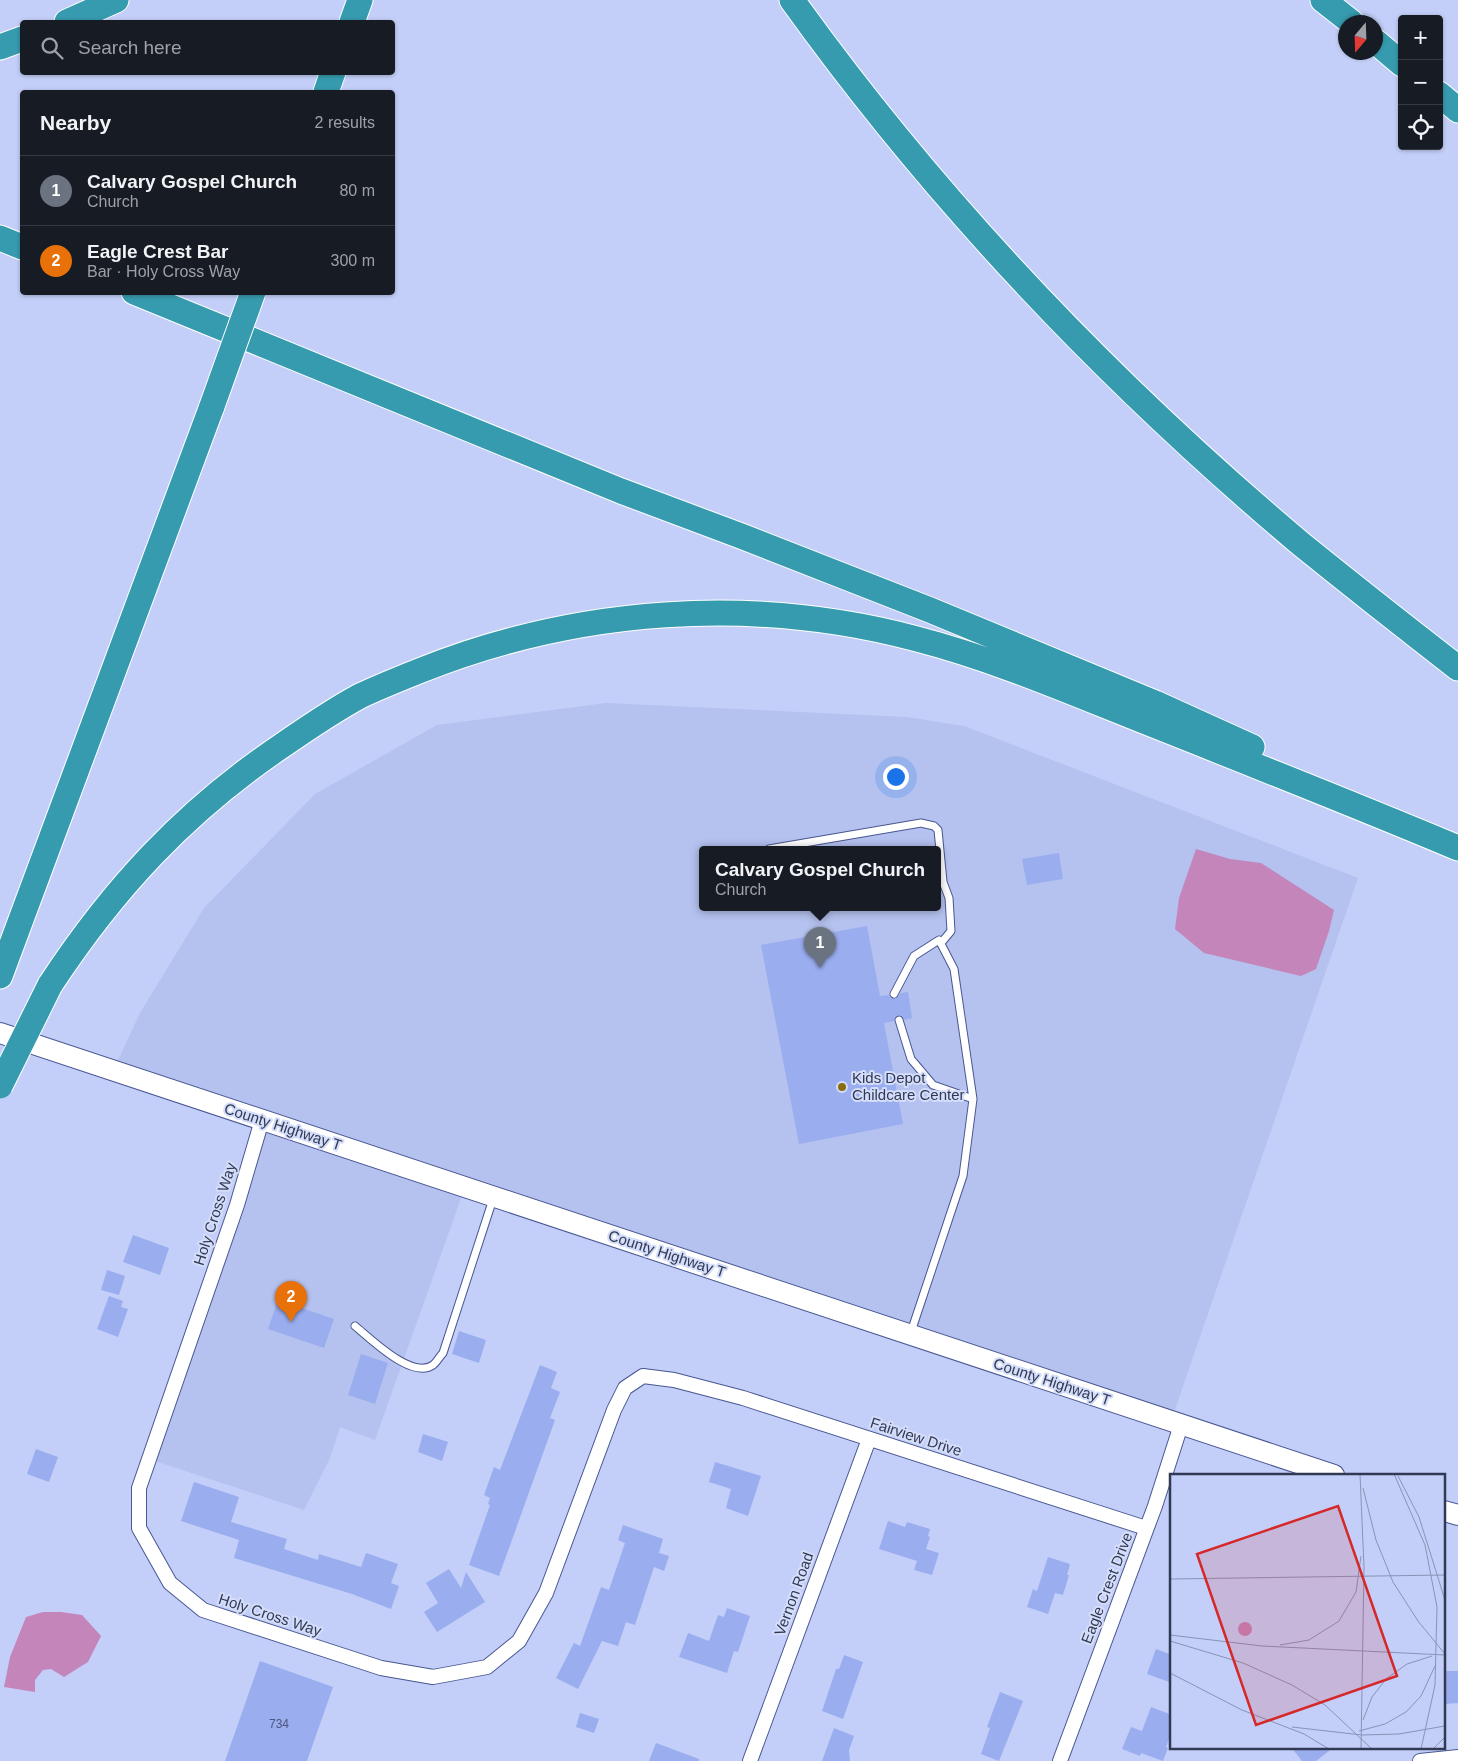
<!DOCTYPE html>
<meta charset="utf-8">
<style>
body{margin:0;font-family:Helvetica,sans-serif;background:#242831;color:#f1f3f6}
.controls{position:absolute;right:15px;top:15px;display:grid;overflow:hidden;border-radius:5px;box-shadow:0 1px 4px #0004}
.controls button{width:45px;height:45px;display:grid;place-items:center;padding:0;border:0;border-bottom:1px solid #363941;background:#171b24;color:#f1f3f6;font:25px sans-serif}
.compass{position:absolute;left:1338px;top:15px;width:45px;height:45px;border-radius:50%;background:#171b24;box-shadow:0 1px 4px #0004;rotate:199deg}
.you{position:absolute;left:895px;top:776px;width:18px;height:18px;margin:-12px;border:4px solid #fff;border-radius:50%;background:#1a73e8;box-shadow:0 0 0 8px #1a73e833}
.badge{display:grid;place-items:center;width:32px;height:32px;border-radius:50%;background:#1a73e8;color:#fff;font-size:16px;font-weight:700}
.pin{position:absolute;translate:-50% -41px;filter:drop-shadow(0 1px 2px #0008)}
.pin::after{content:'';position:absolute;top:26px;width:18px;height:15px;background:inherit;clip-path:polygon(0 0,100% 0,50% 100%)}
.popup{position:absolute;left:699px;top:846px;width:242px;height:65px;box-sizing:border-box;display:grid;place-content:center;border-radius:5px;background:#171b24;filter:drop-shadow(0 1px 4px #0005);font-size:16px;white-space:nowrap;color:#9ea1a6}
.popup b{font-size:19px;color:#f1f3f6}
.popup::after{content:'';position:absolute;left:50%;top:100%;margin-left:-10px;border:10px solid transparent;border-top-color:#171b24}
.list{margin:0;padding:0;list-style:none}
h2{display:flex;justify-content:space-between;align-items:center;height:65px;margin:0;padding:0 20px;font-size:21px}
h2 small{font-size:16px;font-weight:400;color:#9ea1a6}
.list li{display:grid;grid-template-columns:32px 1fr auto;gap:15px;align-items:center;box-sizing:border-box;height:70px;padding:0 20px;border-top:1px solid #363941}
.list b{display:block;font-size:19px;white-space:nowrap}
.list p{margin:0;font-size:16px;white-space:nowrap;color:#9ea1a6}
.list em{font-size:16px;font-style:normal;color:#9ea1a6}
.icon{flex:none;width:28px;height:28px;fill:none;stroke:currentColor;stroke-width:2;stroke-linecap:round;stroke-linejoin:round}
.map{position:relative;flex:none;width:1458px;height:1761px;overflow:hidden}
.search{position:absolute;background:#171b24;box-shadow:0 1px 4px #0004;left:20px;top:20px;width:375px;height:55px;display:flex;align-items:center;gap:12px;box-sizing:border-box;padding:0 18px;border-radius:5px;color:#9ea1a6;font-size:19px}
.panel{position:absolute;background:#171b24;box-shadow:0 1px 4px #0004;left:20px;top:90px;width:375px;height:205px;border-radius:5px}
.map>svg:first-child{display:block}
.built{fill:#b5c2ef;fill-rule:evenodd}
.water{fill:#c485bb}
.building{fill:#9aadef}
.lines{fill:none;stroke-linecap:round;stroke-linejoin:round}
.lane-casing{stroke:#485792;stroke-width:9}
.street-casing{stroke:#485792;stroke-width:16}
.secondary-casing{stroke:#485792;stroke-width:22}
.highway-casing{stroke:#fff;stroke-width:27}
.lane{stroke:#fff;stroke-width:7}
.street{stroke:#fff;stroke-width:14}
.secondary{stroke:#fff;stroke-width:20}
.highway{stroke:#369bae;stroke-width:25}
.highway-bridge-casing{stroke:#fff;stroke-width:27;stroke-linecap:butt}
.highway-bridge{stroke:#369bae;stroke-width:25}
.poi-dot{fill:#886e0f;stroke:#d4ddf9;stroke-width:2}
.labels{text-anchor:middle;stroke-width:4;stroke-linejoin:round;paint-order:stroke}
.number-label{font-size:12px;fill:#4b567b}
.poi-label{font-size:15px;fill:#313954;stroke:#d4ddf9;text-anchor:start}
.street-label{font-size:15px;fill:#313954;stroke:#d4ddf9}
.inset-road{fill:none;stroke:#8993b6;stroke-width:1}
.view{fill:#d62828;fill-opacity:0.15;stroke:#d62828;stroke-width:2.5}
.inset-edge{fill:none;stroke:#313954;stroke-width:2.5}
</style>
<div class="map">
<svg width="1458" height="1761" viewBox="0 0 1458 1761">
<rect width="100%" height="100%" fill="#c3cff8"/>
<path class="built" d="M 606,703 L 907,717 L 964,726 L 1358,878 L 1171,1421 L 465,1187 L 375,1440 L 340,1427 L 330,1458 L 304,1510 L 149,1459 L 262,1120 L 113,1071 L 140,1013 L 204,908 L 315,794 L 437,725 ZM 702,849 L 938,849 L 938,907 L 702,907 Z"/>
<path class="water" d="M 1196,849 L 1230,859 L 1261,863 L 1334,910 L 1329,931 L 1316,969 L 1301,976 L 1204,953 L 1175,929 L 1179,898 Z
M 43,1612 L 61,1612 L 82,1615 L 101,1636 L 88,1662 L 64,1677 L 51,1669 L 43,1670 L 35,1680 L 35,1692 L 4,1687 L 10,1657 L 26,1617 Z"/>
<path class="building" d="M 1059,853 L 1063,879 L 1027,885 L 1022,859 Z
M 867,926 L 880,996 L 889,995 L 891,998 L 895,999 L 901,993 L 908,992 L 912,1018 L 904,1020 L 902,1016 L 898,1015 L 895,1017 L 894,1021 L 884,1023 L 903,1124 L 799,1144 L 761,945 Z
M 133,1235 L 169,1248 L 160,1275 L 123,1262 Z
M 107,1270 L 125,1276 L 119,1295 L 101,1290 Z
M 109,1296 L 123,1301 L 121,1307 L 128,1309 L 118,1337 L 97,1329 Z
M 278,1300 L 334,1319 L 324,1348 L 268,1329 Z
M 459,1331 L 486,1340 L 479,1363 L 452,1354 Z
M 361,1354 L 388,1363 L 375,1404 L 348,1395 Z
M 540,1365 L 557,1372 L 551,1388 L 560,1392 L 550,1418 L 555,1420 L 499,1576 L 469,1565 L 490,1505 L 488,1504 L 490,1498 L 484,1495 L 494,1467 L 500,1470 Z
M 423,1434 L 448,1442 L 442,1461 L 418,1452 Z
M 36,1449 L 58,1457 L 49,1482 L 27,1474 Z
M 715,1462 L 761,1476 L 748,1516 L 726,1508 L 731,1489 L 709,1482 Z
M 194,1482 L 239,1497 L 231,1522 L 287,1539 L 284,1549 L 318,1560 L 319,1554 L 361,1567 L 366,1553 L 398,1564 L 391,1583 L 399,1586 L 391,1609 L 352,1594 L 234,1558 L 239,1540 L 181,1521 Z
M 888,1521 L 905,1527 L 907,1522 L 930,1529 L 928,1536 L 930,1537 L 926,1549 L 939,1553 L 932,1575 L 914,1570 L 917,1561 L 879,1549 Z
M 623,1525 L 663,1539 L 659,1553 L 669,1556 L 664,1571 L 654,1567 L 635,1625 L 626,1622 L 618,1646 L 602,1641 L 578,1689 L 556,1678 L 574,1643 L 580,1646 L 601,1587 L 609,1590 L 625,1543 L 618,1540 Z
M 1048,1557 L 1070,1564 L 1067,1575 L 1069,1575 L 1063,1595 L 1055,1593 L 1048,1614 L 1027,1607 L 1033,1589 L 1037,1591 Z
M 449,1569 L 461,1588 L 466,1572 L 485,1602 L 437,1632 L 424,1612 L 438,1603 L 426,1583 Z
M 727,1608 L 750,1616 L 738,1652 L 734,1651 L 727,1673 L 679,1657 L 688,1633 L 709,1641 L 718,1615 L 724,1617 Z
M 1156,1649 L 1172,1655 L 1172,1683 L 1147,1674 Z
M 844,1655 L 863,1662 L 843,1719 L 822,1711 L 836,1669 L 839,1669 Z
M 260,1661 L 333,1687 L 307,1761 L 225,1761 Z
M 1444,1671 L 1458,1671 L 1458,1703 L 1444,1704 Z
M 1000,1692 L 1023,1701 L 999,1761 L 981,1754 L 990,1728 L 987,1727 Z
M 1151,1707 L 1172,1715 L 1172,1731 L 1166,1747 L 1168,1748 L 1163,1761 L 1141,1753 L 1140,1756 L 1122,1749 L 1131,1727 L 1142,1731 Z
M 580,1713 L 599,1719 L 594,1733 L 576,1727 Z
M 834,1728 L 854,1736 L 849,1750 L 850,1761 L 822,1761 Z
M 656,1743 L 699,1759 L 699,1761 L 649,1761 Z
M 1291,1747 L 1334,1747 L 1316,1761 L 1302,1761 Z"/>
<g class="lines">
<defs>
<path id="lane" d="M 769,849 L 921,823 L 934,826 L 938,830 L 943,882 L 949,898 L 951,931 L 941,943
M 894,994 L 914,956 L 939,940 L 954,969 L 973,1099
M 899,1020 L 911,1059 L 933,1085 L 973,1099 L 963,1176 L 911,1332
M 355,1326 C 371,1339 412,1380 433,1365 C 436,1363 440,1356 443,1353 L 493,1199"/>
<path id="street" d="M 262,1120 L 237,1205 L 139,1488 L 139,1528 L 170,1583 L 203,1610 L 381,1668 L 433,1677 L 487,1667 L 519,1641 L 546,1593 L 614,1410 L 625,1388 L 643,1376 L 674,1380 L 743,1398 L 1146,1528
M 750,1761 L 869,1439
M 1060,1761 L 1155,1506 L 1181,1425
M 1420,1761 L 1458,1757"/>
<path id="secondary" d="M 0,1033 L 1334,1475
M 1444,1511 L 1458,1515"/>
<path id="highway" d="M 792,0 C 937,202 1111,384 1301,544 C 1353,586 1405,627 1458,668
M 1323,0 L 1351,22
M 67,22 L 116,0
M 352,22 L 360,0
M 1376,42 L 1402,64
M 0,47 L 22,39
M 326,92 L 333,72
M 1439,94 L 1458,110
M 0,238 L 22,247
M 134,292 L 621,491 L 741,536 L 930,610 L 1155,703 L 1252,747
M 0,976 L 212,406
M 50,985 C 113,889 184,812 280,747 C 306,729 332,711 360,696 C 379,687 399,679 419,671 C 576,608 753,595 917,639 C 994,659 1068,691 1141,720 C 1247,762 1353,804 1458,848"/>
</defs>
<use href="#lane" class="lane-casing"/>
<use href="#street" class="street-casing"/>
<use href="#secondary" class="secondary-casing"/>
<use href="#highway" class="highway-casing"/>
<use href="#lane" class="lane"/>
<use href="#street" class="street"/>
<use href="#secondary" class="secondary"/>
<use href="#highway" class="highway"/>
<defs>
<path id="highway-bridge" d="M 212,406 L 253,292
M 0,1086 L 50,985"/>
</defs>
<use href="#highway-bridge" class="highway-bridge-casing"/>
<use href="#highway-bridge" class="highway-bridge"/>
</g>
<circle class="poi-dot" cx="842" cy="1087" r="5"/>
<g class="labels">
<g class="number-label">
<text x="279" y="1728">734</text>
</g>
<g class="poi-label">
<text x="852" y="1083">Kids Depot<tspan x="852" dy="17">Childcare Center</tspan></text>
</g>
<g class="street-label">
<text transform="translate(283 1127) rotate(18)" y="5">County Highway T</text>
<text transform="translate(215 1214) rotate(-72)" y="5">Holy Cross Way</text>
<text transform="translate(667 1254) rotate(18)" y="5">County Highway T</text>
<text transform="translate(1052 1382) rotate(18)" y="5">County Highway T</text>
<text transform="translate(916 1437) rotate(18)" y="5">Fairview Drive</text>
<text transform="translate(1107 1588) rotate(-69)" y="5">Eagle Crest Drive</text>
<text transform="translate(794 1594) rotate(-70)" y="5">Vernon Road</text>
<text transform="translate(270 1615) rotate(18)" y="5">Holy Cross Way</text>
</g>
</g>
<g transform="translate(1170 1474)">
<rect width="275" height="275" fill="#c3cff8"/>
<path d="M68 155a7 7 0 1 1 14 0a7 7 0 1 1-14 0Z" fill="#c485bb"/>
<path class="inset-road" d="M 190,0 L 194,93 L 191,275M 224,0 L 255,71 L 267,133 L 265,211 L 251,275M 228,2 L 249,43 L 275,126M 193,14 L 206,66 L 223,108 L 248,147 L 275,180M 0,105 L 275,101M 0,161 L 92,172 L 275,181M 0,167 L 73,189 L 122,211 L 155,231 L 202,275M 110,171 L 139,166 L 169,147 L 186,118 L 191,82M 0,199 L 72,236 L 134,260 L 159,275M 193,246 L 202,223 L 216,205 L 237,190 L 262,182M 122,253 L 192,261 L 229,260 L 275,252M 189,257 L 215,250 L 236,238 L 251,222 L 265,192M 263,275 L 275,263"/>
<path class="view" d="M 168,32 L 227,202 L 86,251 L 27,80 Z"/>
<rect width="275" height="275" class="inset-edge"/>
</g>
</svg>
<div class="controls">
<button>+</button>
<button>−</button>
<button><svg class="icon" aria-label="locate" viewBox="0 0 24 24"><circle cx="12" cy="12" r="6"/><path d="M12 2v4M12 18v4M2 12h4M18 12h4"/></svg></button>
</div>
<svg class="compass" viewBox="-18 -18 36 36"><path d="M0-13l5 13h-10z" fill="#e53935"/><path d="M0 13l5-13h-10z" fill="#9ea1a6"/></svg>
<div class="you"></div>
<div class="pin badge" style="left:820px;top:968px;background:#6b7280">1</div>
<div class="popup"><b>Calvary Gospel Church</b>Church</div>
<div class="pin badge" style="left:291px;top:1322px;background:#e8710a">2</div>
<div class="search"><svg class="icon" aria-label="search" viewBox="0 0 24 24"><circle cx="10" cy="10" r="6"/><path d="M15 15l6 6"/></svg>Search here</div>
<section class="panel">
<h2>Nearby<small>2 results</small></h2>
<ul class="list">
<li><span class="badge" style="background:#6b7280">1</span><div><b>Calvary Gospel Church</b><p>Church</p></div><em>80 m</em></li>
<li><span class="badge" style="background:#e8710a">2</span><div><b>Eagle Crest Bar</b><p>Bar · Holy Cross Way</p></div><em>300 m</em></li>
</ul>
</section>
</div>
